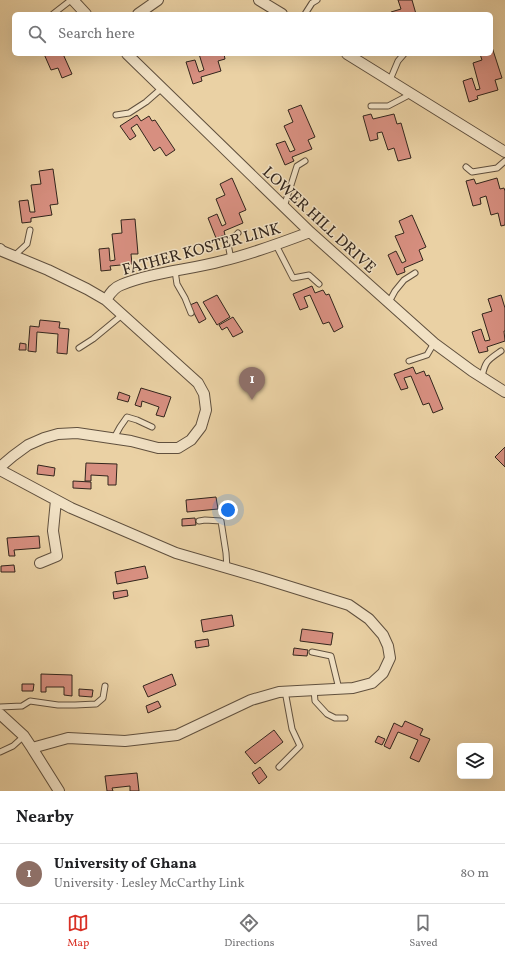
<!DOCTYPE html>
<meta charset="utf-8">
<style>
body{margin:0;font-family:Vollkorn,serif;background:#f2f2f2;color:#202124}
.controls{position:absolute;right:12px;bottom:12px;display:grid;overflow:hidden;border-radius:6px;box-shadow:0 4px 16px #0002}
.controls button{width:36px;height:36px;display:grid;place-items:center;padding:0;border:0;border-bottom:1px solid #e0e0e0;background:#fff;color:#202124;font:20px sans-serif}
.you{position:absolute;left:228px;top:510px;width:14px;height:14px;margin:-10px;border:3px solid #fff;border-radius:50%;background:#1a73e8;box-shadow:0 0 0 6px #1a73e833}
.badge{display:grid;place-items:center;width:26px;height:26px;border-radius:50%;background:#d93025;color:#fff;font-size:13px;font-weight:700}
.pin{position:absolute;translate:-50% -33px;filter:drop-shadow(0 1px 2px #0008)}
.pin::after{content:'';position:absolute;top:21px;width:14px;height:12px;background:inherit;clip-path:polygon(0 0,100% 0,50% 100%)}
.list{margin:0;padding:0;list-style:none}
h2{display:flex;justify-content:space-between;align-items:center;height:52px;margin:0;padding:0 16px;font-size:17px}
h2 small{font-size:13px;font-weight:400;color:#757577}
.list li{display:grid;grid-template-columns:26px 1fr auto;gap:12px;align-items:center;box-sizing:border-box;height:60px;padding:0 16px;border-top:1px solid #e0e0e0}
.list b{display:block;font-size:15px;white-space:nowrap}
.list p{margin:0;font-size:13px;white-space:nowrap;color:#757577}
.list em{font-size:13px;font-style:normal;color:#757577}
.icon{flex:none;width:22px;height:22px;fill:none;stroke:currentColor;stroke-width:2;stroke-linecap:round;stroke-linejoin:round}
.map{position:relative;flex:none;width:505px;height:791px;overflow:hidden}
.search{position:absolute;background:#fff;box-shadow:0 4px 16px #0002;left:12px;right:12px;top:12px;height:44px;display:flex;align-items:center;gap:10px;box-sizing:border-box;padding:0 14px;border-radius:6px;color:#757577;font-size:15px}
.sheet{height:112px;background:#fff}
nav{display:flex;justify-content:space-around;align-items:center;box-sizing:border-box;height:56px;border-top:1px solid #e0e0e0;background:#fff;font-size:11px;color:#757577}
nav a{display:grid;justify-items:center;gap:2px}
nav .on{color:#d93025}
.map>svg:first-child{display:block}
.building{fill:#d78f80;stroke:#32251c}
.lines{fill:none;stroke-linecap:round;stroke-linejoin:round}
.lane-casing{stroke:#60503e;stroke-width:7}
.street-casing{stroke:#60503e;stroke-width:12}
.lane{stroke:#f1e1c4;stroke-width:5}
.street{stroke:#f1e1c4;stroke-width:10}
.labels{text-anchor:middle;stroke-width:3;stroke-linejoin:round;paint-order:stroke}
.street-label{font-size:16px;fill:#32251c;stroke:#f1e1c4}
</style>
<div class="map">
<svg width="505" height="791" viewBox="0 0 505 791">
<rect width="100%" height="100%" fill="#ead1a4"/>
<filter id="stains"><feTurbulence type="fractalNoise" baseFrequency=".005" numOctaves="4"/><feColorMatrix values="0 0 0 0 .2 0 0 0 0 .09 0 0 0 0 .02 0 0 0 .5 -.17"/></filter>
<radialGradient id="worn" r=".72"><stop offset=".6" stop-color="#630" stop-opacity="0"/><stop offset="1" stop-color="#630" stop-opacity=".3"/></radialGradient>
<path class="building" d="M 398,0 L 412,0 L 416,14 L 392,14 L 391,12 L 401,9 Z
M 491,44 L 502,78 L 495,80 L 498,90 L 477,96 L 478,99 L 469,102 L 463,81 L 472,78 L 476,90 L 480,89 L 473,63 L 482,60 L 480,54 L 491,54 Z
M 44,54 L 63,54 L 72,74 L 62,78 L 58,68 L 51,70 Z
M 199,54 L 224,54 L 225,59 L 218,61 L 221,71 L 201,77 L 202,81 L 193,84 L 186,62 L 195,60 L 199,72 L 204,70 Z
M 301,105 L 315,137 L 308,140 L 312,149 L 292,157 L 294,161 L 285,165 L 276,144 L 285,141 L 290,152 L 295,150 L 284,126 L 293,122 L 288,110 Z
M 371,114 L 373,119 L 394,114 L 397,124 L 401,123 L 411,158 L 398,161 L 394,148 L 388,150 L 382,132 L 377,133 L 378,139 L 370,141 L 363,116 Z
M 137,115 L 141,121 L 149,116 L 152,121 L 155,120 L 175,150 L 166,156 L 160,147 L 154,151 L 137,124 L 131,128 L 136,136 L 130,140 L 120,126 Z
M 53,169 L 58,204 L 50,205 L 52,215 L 31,218 L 31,222 L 22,223 L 19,201 L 28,200 L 30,212 L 35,212 L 31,185 L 41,184 L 39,171 Z
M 232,178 L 246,210 L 239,213 L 243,223 L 224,231 L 225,235 L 216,238 L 208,218 L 217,214 L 222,226 L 226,224 L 216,199 L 225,195 L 220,184 Z
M 497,178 L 500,189 L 504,188 L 505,191 L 505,225 L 501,226 L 498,213 L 491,215 L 486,196 L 480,198 L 481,204 L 473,206 L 466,181 L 474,179 L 476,184 Z
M 412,215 L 426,247 L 419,250 L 423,260 L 404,268 L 405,272 L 397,275 L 388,255 L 396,251 L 402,263 L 406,261 L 395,236 L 404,233 L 399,221 Z
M 135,219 L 138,254 L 131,254 L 132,264 L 110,266 L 111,270 L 101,271 L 99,249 L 109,248 L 110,261 L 115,260 L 112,234 L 122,233 L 121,220 Z
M 312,286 L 315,293 L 323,290 L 326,295 L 329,294 L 343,327 L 334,332 L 329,322 L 323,324 L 310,295 L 304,297 L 308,307 L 300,310 L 293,294 Z
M 217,295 L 230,317 L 217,325 L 203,302 Z
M 501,295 L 505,308 L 505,331 L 504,331 L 505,341 L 487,347 L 488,351 L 479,353 L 472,332 L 481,329 L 485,341 L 490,340 L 482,314 L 492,311 L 488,299 Z
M 197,302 L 206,319 L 199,323 L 190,305 Z
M 233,317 L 243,332 L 233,337 L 227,327 L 222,330 L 219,325 Z
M 40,320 L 60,322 L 59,328 L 69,329 L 67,354 L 57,353 L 58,334 L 37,332 L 36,352 L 28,351 L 30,326 L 39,327 Z
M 20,343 L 26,344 L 26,350 L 19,350 Z
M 413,367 L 416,374 L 424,371 L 426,376 L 429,375 L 443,409 L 433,413 L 429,403 L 423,405 L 411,376 L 404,378 L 408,388 L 401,390 L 394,374 Z
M 141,388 L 171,397 L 164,417 L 156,415 L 159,407 L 142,401 L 141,407 L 135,405 Z
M 119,392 L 130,396 L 128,402 L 117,399 Z
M 505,447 L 505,467 L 495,457 Z
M 86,463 L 117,464 L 116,485 L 108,485 L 108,476 L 91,475 L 91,481 L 85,481 Z
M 38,465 L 55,468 L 54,476 L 37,474 Z
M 73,481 L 91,482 L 91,489 L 73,488 Z
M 216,497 L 218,509 L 187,512 L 186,500 Z
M 195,518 L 196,525 L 182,526 L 182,519 Z
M 39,536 L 40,548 L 14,550 L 15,556 L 9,556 L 7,538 Z
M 14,565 L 15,572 L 1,572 L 1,566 Z
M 145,566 L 148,578 L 117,584 L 115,572 Z
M 127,590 L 128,596 L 114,599 L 113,592 Z
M 232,615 L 234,626 L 203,632 L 201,620 Z
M 302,629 L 333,633 L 331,645 L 300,641 Z
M 208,639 L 209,646 L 196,648 L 195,641 Z
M 294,648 L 308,650 L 307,656 L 293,655 Z
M 41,674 L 72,675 L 72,696 L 64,695 L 64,687 L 46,687 L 46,692 L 41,692 Z
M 172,674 L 176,685 L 148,697 L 143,686 Z
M 22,684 L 34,684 L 33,691 L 22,691 Z
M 79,689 L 93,690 L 92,697 L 79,696 Z
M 158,701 L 161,707 L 148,713 L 146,706 Z
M 405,721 L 423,729 L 420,735 L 430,739 L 419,762 L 410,758 L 418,740 L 398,732 L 390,749 L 384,746 L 394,723 L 402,727 Z
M 274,730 L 283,742 L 255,764 L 245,752 Z
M 378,736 L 385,739 L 382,745 L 375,742 Z
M 260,767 L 267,777 L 259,784 L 252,773 Z
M 137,773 L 139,791 L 130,791 L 130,786 L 112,788 L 113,791 L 107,791 L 105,776 Z"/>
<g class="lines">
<defs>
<path id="lane" d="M 53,14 L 71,0
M 305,14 L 312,3 L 317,0
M 390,80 L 398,61 L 404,54
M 371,106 L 388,106 L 411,94
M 116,115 L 129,113 L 146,102 L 162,88
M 466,167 L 472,172 L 497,168 L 505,161
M 284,207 L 297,166 L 305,161
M 276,245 L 293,278 L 309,275 L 319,284
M 14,256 L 27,244 L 30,230
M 231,259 L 228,244 L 238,233
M 175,271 L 177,284 L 185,298 L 191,313
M 389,302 L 395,291 L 404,280 L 415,273
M 79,348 L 93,339 L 122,315
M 409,361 L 427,355 L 434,343
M 482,377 C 485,361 488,360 501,351
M 114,438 L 120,427 L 127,417 L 137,420 L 152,427
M 199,521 L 205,520 L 221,521 L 226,553 L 227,568
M 312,652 L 331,656 L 339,689
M 314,690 L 315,701 L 327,714 L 335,718 L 345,718
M 0,707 L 22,706 L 30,701 L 58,705 L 75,705 L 96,704 L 103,698 L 105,686
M 0,752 L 13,746 L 24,736
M 279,767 L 300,746 L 292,729 L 285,691"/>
<path id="street" d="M 73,0 L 86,14
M 259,0 L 282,14
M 138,14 L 158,0
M 127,54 L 310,232 L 434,343 L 472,371 L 505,392
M 347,54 L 505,152
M 0,249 L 2,251 L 48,270 L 87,289 L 106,300 L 198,383 L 204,394 L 206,410 L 201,427 L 191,440 L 178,448 L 158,448 L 131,441 L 77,433 L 58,434 L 44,438 L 28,445 L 13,456 L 0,467
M 106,300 C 110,294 113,288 121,285 C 153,272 189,270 222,261 C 252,254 281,243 310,232
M 0,470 L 71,508 L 176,553 L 262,578 L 349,605 L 369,619 L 383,635 L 388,646 L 390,658 L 383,673 L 372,683 L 353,688 L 279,692 L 251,700 L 177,735 L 125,741 L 68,738 L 32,748
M 40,563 L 57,556 L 53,531 L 56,500
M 0,714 L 24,736 L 32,748 L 59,791"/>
</defs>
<use href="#lane" class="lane-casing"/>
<use href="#street" class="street-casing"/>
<use href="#lane" class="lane"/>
<use href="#street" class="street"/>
</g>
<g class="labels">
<g class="street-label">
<text transform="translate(320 219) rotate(43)" y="6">LOWER HILL DRIVE</text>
<text transform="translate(201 248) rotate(-15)" y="6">FATHER KOSTER LINK</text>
</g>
</g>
<rect width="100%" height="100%" filter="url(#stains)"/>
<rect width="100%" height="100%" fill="url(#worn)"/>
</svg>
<div class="controls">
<button><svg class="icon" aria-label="layers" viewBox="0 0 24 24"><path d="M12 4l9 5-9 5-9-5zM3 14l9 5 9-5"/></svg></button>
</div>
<div class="you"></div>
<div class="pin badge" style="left:252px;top:400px;background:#8d6e63">1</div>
<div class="search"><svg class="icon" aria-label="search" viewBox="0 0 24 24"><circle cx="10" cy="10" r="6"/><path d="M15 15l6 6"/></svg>Search here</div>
</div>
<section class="sheet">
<h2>Nearby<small></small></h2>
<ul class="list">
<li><span class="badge" style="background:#8d6e63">1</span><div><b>University of Ghana</b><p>University · Lesley McCarthy Link</p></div><em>80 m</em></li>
</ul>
</section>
<nav>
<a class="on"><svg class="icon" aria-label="map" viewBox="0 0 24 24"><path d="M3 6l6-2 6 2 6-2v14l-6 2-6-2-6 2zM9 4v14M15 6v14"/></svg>Map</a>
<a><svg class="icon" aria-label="directions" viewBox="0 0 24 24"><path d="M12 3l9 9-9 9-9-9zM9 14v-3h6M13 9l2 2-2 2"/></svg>Directions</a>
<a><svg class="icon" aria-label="saved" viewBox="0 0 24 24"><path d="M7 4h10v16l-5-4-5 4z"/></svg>Saved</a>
</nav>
